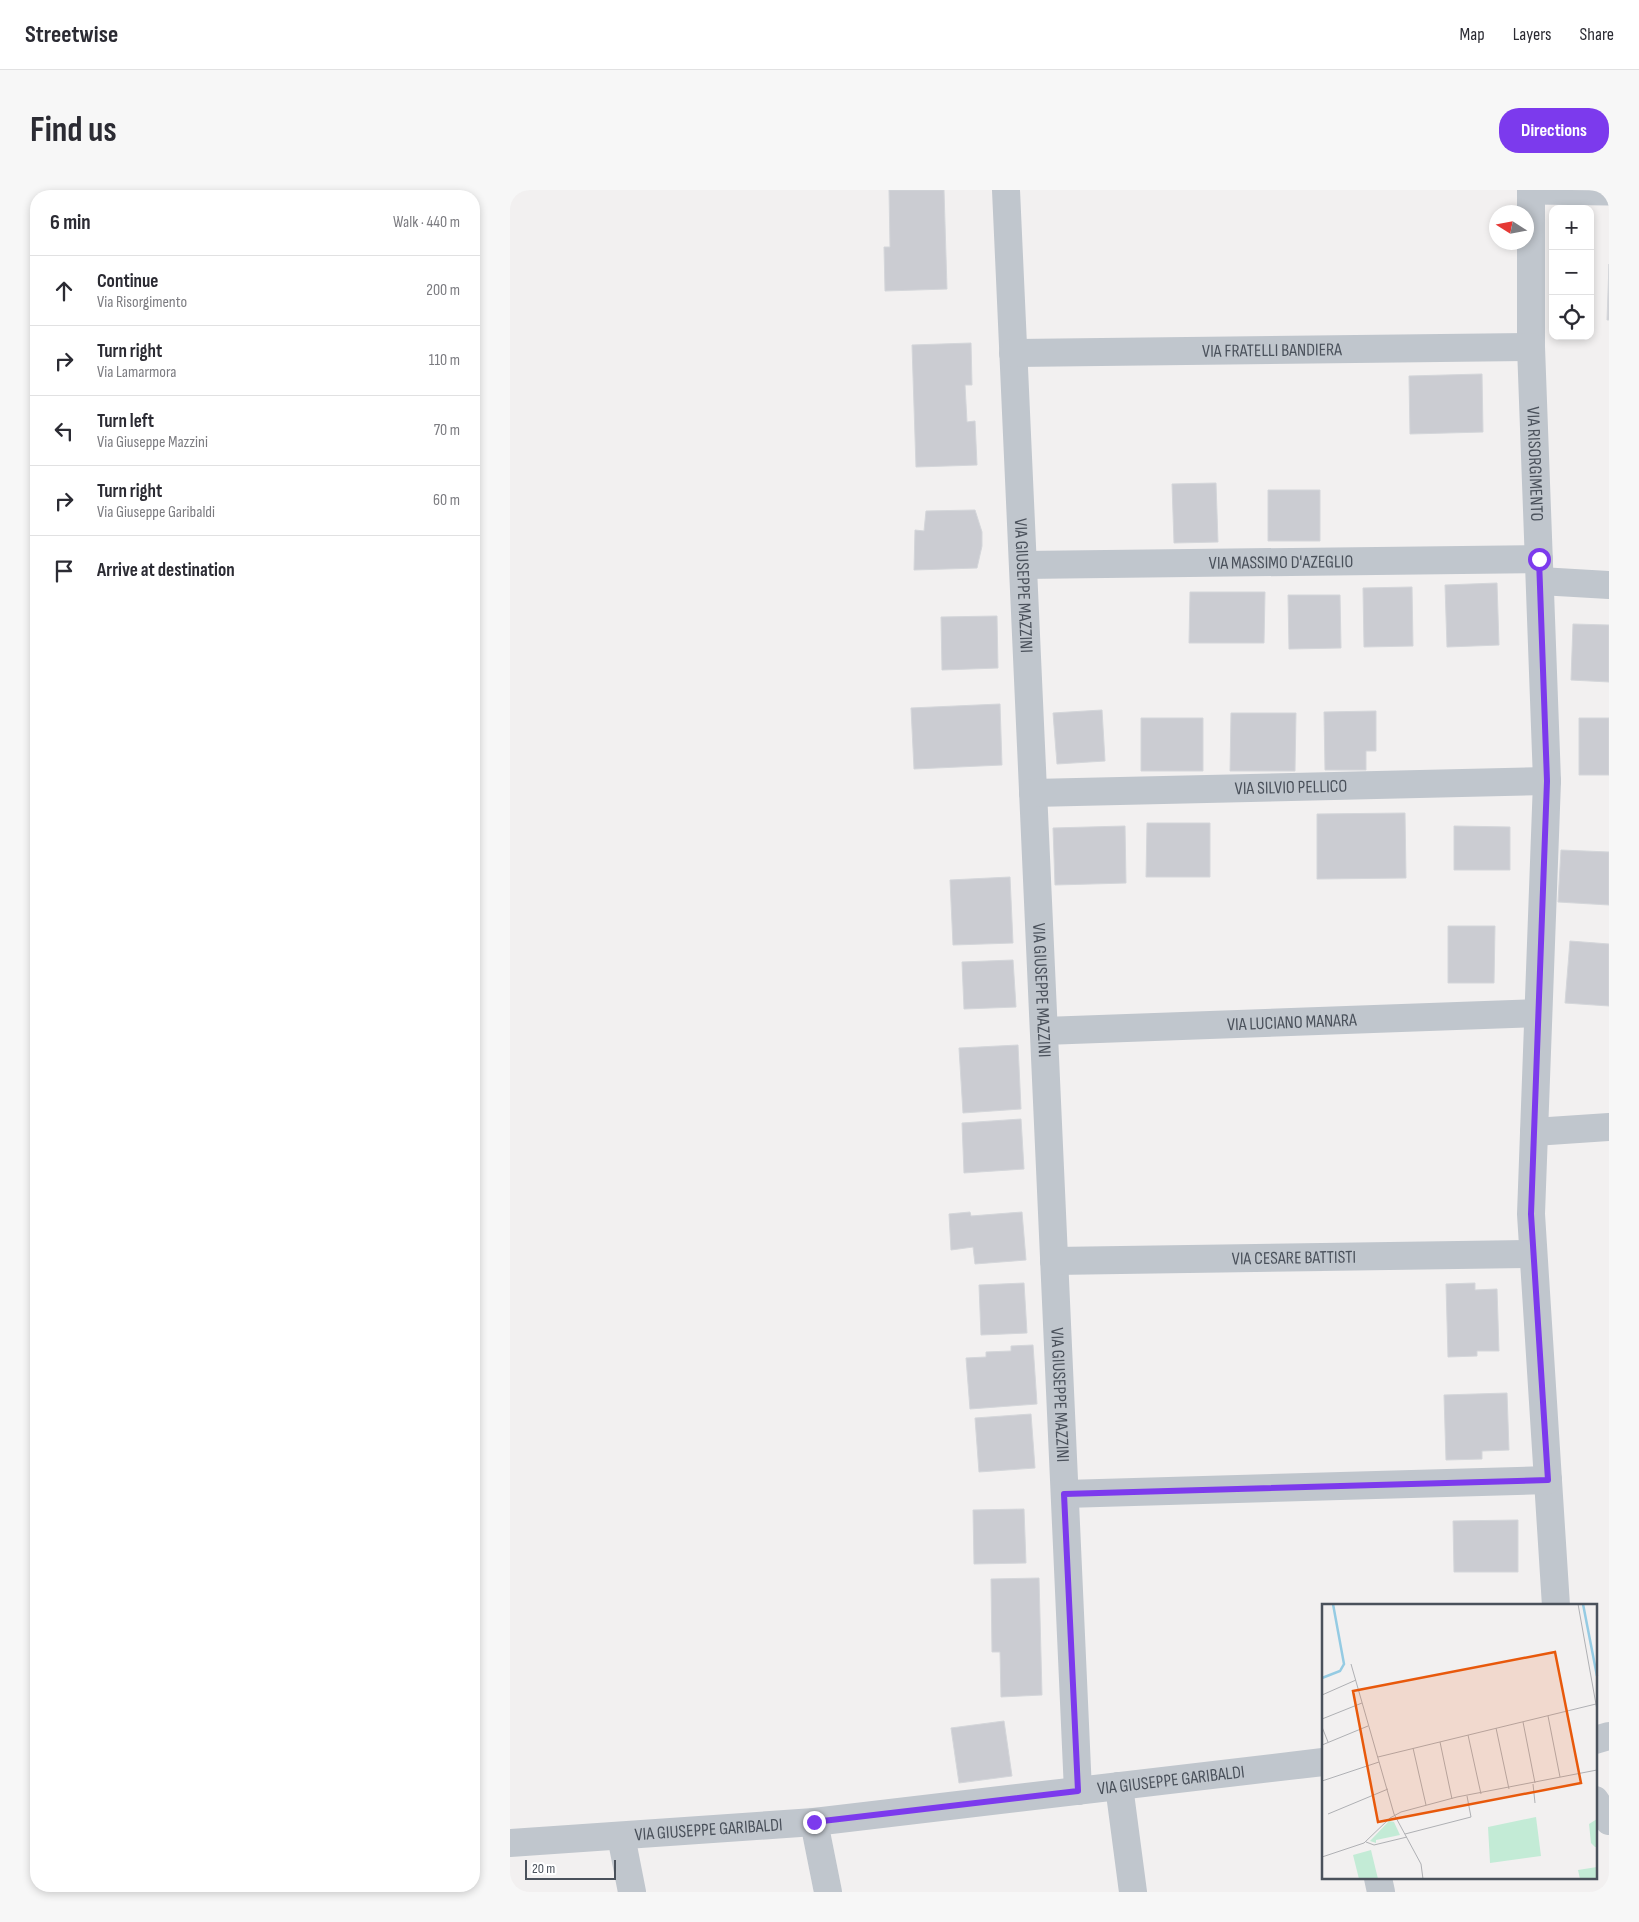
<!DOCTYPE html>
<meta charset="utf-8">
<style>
body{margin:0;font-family:"Sofia Sans Condensed",sans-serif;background:#f7f7f7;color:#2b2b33}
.controls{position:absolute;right:15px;top:15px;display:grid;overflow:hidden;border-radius:10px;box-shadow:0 2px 8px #0003}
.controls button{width:45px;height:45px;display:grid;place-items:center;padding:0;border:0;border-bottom:1px solid #e1e1e2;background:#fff;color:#2b2b33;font:25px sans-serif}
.compass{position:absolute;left:979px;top:15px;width:45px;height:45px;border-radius:50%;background:#fff;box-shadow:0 2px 8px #0003;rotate:281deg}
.scale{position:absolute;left:15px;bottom:12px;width:91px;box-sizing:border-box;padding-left:5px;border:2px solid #4a515b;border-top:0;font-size:14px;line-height:18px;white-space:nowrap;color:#4a515b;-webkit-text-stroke:4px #fff;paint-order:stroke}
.stop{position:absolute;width:15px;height:15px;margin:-11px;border:4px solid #7c3aed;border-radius:50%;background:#fff}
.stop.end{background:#7c3aed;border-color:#fff;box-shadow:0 1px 5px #0008}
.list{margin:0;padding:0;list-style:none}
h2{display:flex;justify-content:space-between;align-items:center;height:65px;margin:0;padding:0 20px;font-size:21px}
h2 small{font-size:16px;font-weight:400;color:#7c7c81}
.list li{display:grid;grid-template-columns:32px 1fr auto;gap:15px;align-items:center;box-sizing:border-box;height:70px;padding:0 20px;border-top:1px solid #e1e1e2}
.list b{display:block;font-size:19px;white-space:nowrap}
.list p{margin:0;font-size:16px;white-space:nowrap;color:#7c7c81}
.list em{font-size:16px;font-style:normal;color:#7c7c81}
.icon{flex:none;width:28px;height:28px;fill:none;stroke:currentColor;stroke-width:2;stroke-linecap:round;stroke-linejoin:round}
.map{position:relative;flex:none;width:1099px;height:1702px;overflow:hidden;border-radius:20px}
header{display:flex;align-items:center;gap:30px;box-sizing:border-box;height:70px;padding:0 25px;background:#fff;border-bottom:1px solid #e1e1e2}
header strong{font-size:24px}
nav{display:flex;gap:28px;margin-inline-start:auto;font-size:18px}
.intro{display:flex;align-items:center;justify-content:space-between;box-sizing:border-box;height:120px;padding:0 30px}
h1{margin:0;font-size:35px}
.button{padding:12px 22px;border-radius:20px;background:#7c3aed;color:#fff;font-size:18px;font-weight:700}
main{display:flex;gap:30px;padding:0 30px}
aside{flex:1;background:#fff;border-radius:20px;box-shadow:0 2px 8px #0003}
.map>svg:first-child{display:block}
.building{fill:#cbccd2;stroke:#d4d6da}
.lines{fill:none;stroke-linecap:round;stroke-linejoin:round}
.lane{stroke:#c0c6cd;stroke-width:15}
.street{stroke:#c0c6cd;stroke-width:28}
.route{stroke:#7c3aed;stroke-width:6}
.labels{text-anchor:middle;stroke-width:5;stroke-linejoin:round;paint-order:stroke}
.street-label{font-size:18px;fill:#4a515b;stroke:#fff}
.inset-river{fill:none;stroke:#95cbe3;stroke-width:2.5}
.inset-road{fill:none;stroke:#afb0b4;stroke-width:1}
.view{fill:#e8590c;fill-opacity:0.15;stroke:#e8590c;stroke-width:2.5}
.inset-edge{fill:none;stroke:#4a515b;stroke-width:2.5}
</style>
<header>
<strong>Streetwise</strong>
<nav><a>Map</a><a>Layers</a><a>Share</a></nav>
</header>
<div class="intro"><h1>Find us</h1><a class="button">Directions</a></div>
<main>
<aside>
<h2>6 min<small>Walk · 440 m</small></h2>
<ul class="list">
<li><svg class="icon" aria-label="ahead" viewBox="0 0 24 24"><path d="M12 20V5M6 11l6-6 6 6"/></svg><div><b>Continue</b><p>Via Risorgimento</p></div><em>200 m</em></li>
<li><svg class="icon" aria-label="right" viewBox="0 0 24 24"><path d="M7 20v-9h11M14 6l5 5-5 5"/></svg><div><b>Turn right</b><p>Via Lamarmora</p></div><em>110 m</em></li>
<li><svg class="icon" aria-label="left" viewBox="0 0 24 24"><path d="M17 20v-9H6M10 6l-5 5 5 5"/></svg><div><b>Turn left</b><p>Via Giuseppe Mazzini</p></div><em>70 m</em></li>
<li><svg class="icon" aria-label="right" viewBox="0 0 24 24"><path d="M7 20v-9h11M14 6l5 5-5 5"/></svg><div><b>Turn right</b><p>Via Giuseppe Garibaldi</p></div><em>60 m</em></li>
<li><svg class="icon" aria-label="arrive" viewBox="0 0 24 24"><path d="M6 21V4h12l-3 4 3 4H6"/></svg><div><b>Arrive at destination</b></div></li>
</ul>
</aside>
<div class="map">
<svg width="1099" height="1702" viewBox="0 0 1099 1702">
<rect width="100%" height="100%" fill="#f2f0f0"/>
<path class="building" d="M 379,0 L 434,0 L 437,99 L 375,101 L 374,57 L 380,57 Z
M 1099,74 L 1099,130 L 1097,130 Z
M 461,153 L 462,195 L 455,195 L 457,232 L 465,231 L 467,275 L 406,277 L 402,155 Z
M 972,184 L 973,242 L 900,244 L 899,186 Z
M 706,293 L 708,352 L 664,353 L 662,294 Z
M 758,300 L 810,300 L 810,351 L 758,351 Z
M 465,320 L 472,342 L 472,356 L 467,378 L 404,380 L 405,340 L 414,341 L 416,321 Z
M 987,393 L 989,455 L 937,457 L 935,395 Z
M 902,397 L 903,456 L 854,457 L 853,398 Z
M 680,402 L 755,402 L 754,453 L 679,453 Z
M 778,405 L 830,405 L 831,458 L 779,459 Z
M 487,426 L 488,478 L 432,480 L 431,427 Z
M 1063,434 L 1099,435 L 1099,492 L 1061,490 Z
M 490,514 L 492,575 L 404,579 L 401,518 Z
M 592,520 L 595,571 L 547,574 L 543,523 Z
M 866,521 L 866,561 L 856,561 L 856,580 L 815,580 L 814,522 Z
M 721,523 L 786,523 L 785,581 L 720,581 Z
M 631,528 L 693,528 L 693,581 L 631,581 Z
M 1069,528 L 1099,528 L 1099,585 L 1069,585 Z
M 895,623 L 896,688 L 807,689 L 807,624 Z
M 637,633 L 700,633 L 700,687 L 636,687 Z
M 615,636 L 616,693 L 545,695 L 543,638 Z
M 944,636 L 1000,637 L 1000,680 L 944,680 Z
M 1051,660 L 1099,662 L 1099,715 L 1048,712 Z
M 500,687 L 503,753 L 443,755 L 440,690 Z
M 938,736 L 985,736 L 984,793 L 938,793 Z
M 1060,751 L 1099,754 L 1099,816 L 1055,813 Z
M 503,770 L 506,817 L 454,819 L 452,772 Z
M 508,855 L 511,919 L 453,923 L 449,858 Z
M 511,929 L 514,979 L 454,983 L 452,933 Z
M 460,1022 L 461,1026 L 512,1022 L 516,1070 L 465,1074 L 463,1057 L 441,1060 L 439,1024 Z
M 514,1093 L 517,1143 L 471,1145 L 469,1095 Z
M 965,1093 L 965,1100 L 987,1099 L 989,1161 L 967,1161 L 967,1166 L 938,1167 L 936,1094 Z
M 523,1155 L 527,1214 L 460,1219 L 456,1168 L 476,1167 L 476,1162 L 501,1161 L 501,1156 Z
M 997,1203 L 999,1260 L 972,1261 L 972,1269 L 936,1270 L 934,1205 Z
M 521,1224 L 525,1278 L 469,1282 L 465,1228 Z
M 514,1319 L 516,1373 L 464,1374 L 463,1320 Z
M 1008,1330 L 1008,1382 L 944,1382 L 943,1331 Z
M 529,1388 L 532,1505 L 491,1507 L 490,1462 L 482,1462 L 481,1389 Z
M 494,1531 L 502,1586 L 449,1593 L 441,1538 Z"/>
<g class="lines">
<path class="lane" d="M 1021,7 L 1099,8"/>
<g class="street">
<path id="s1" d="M 496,0 L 568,1601"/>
<path id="s2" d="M 1021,0 L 1021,157 L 1037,591 L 1021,1024 L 1046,1416"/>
<path id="s3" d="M 503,163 L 1021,157"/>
<path id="s4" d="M 513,375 L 1029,369"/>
<path d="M 1030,391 L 1099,395"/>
<path id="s5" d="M 523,603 L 1037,591"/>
<path id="s6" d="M 534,841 L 1028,823"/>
<path d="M 1024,942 L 1099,937"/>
<path id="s7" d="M 544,1071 L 1023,1064"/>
<path d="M 555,1304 L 1038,1290"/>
<path d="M 1085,1550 L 1099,1546"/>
<path d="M 609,1596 L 623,1702"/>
<path d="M 1085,1610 L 1099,1631"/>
<path d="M 304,1632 L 318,1702"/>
<path d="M 111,1646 L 122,1702"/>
<path id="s8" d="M 0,1653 L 304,1632 L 813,1572"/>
<path d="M 868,1688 L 871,1702"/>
</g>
</g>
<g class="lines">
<path class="route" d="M 304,1632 L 568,1601 L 554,1304 L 1038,1290 L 1021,1024 L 1037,591 L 1029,369"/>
</g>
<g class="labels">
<g class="street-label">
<text dy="6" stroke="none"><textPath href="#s3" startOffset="259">VIA FRATELLI BANDIERA</textPath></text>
<text dy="6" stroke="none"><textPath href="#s2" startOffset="274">VIA RISORGIMENTO</textPath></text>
<text dy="6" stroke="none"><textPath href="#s4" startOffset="258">VIA MASSIMO D'AZEGLIO</textPath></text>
<text dy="6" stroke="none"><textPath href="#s1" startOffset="396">VIA GIUSEPPE MAZZINI</textPath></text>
<text dy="6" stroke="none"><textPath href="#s5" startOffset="258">VIA SILVIO PELLICO</textPath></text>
<text dy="6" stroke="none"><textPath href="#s1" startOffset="801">VIA GIUSEPPE MAZZINI</textPath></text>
<text dy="6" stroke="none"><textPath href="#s6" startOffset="248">VIA LUCIANO MANARA</textPath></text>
<text dy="6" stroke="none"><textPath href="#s7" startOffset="240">VIA CESARE BATTISTI</textPath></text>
<text dy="6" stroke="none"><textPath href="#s1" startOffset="1206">VIA GIUSEPPE MAZZINI</textPath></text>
<text dy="6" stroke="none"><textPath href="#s8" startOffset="664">VIA GIUSEPPE GARIBALDI</textPath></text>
<text dy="6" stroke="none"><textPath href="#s8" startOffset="199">VIA GIUSEPPE GARIBALDI</textPath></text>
</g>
</g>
<g transform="translate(812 1414)">
<rect width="275" height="275" fill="#f2f0f0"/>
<path d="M 214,213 L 219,252 L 168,259 L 166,223 ZM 275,215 L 275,243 L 273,243 L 269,239 L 267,220 ZM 67,217 L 72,218 L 78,231 L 54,236 L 54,239 L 48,237 ZM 49,246 L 56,275 L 37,275 L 31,251 ZM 275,263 L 275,275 L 258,275 L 256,266 Z" fill="#c3ebd6"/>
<path class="inset-river" d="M 261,0 L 275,72M 0,74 L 18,67 L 22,60 L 11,0"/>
<path class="inset-road" d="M 256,0 L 275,106M 29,60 L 72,210 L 99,260 L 101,275M 0,91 L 34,76M 226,112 L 238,173M 0,115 L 40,99M 201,118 L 213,179M 0,123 L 6,138M 174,124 L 187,185M 146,131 L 159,190M 118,138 L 130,195M 0,141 L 46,122M 91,144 L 104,201M 56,153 L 274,100M 0,177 L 57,158M 211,180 L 213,199M 6,210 L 66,185M 83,230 L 149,213 L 145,192M 44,238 L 52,241 L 85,233M 0,253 L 42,239 L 68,214 L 79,208 L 135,193 L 275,166"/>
<path class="view" d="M 233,48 L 259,179 L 56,218 L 31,87 Z"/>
<rect width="275" height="275" class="inset-edge"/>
</g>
</svg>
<div class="controls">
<button>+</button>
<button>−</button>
<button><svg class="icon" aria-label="locate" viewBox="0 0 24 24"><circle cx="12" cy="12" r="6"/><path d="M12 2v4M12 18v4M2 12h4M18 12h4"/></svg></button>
</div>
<svg class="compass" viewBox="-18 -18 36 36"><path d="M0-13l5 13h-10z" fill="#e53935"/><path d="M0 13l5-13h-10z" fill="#7c7c81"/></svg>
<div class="scale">20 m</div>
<div class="stop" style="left:1029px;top:369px"></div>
<div class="stop end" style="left:304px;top:1632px"></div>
</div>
</main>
